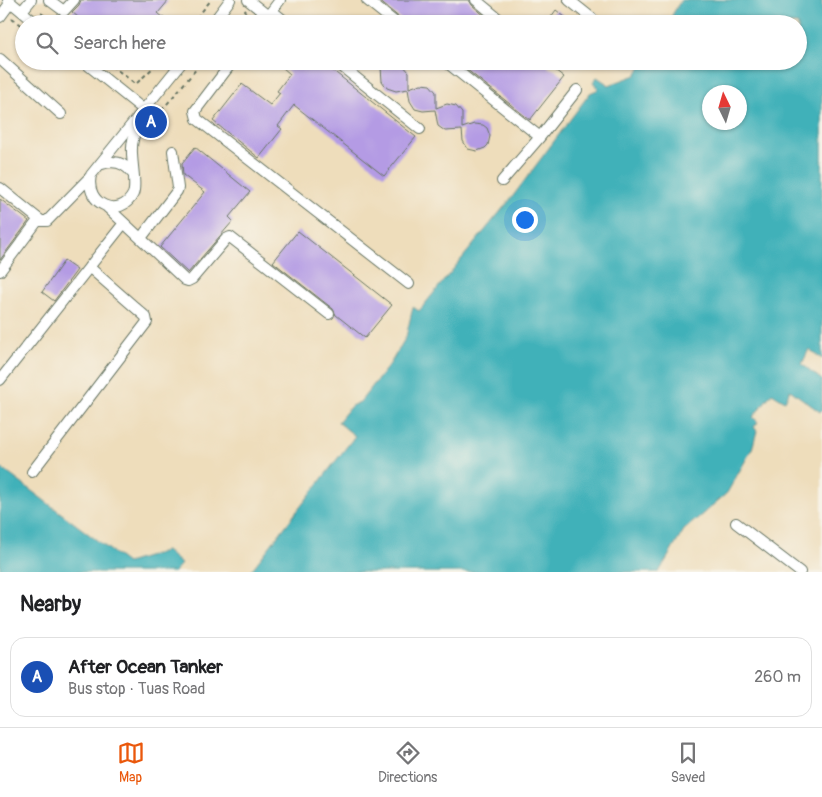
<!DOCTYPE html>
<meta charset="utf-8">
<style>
body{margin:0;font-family:Pangolin,sans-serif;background:#f6f6f6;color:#202124}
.compass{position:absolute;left:702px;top:85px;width:45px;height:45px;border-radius:50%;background:#fff;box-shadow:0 1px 4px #0004;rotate:355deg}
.you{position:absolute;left:524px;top:219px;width:18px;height:18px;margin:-12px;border:4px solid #fff;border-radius:50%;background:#1a73e8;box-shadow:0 0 0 8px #1a73e833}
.badge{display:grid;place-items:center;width:32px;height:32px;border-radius:50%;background:#ea580c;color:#fff;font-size:16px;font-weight:700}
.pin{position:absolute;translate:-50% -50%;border:2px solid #fff;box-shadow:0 1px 5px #0006}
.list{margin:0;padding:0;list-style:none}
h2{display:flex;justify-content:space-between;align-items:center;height:65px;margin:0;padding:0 20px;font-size:21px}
h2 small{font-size:16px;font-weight:400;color:#757577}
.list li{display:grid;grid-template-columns:32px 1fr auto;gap:15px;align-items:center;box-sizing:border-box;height:80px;margin:0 10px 10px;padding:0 10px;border:1px solid #e0e0e0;border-radius:15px}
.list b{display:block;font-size:19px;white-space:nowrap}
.list p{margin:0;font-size:16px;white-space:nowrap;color:#757577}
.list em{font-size:16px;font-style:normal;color:#757577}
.icon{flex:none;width:28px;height:28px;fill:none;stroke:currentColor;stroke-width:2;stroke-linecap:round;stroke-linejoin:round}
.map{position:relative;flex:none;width:822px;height:572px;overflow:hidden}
.search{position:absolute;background:#fff;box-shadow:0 1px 4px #0004;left:15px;right:15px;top:15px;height:55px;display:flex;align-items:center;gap:12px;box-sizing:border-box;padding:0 18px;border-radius:28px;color:#757577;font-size:19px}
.sheet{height:155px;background:#fff}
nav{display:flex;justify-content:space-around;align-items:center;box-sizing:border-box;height:70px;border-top:1px solid #e0e0e0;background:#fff;font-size:14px;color:#757577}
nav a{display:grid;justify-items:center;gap:2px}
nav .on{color:#ea580c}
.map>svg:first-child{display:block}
.water{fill:#40b1b9;stroke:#307776;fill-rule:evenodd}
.building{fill:#b49be4}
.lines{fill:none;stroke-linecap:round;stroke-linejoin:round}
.minor-casing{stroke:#677563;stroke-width:12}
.path{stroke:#677563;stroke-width:2;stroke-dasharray:4 4;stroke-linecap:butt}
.minor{stroke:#fff;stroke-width:10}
</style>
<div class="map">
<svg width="822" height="572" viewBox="0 0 822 572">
<rect width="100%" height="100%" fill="#f7f3e8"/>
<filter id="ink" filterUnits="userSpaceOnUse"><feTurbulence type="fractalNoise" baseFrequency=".02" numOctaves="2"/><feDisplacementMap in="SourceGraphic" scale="10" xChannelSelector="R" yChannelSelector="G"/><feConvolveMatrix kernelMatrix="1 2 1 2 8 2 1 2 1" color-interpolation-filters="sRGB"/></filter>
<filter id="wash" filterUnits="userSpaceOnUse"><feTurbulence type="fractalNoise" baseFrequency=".0096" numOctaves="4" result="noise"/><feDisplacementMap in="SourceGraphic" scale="20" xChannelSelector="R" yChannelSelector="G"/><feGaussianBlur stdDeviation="1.12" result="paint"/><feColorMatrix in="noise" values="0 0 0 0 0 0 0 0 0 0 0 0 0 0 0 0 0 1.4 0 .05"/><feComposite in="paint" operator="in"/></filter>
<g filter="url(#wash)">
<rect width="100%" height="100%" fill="#edb"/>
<path class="water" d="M 681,0 L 822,0 L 822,359 L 809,349 L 802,364 L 822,380 L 822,410 L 820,412 L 790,390 L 785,401 L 772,393 L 753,417 L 758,422 L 754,427 L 757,431 L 752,449 L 727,493 L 684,530 L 659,572 L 250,572 L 355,436 L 338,422 L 351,406 L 360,402 L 390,364 L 406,337 L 413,307 L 419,311 L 513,196 L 590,93 L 599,89 L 593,82 L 597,77 L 609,85 L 636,75 L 644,61 L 798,61 L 798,24 L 667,24 ZM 710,92 L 740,92 L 740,122 L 710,122 Z
M 0,467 L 127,563 L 166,551 L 181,564 L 174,572 L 0,572 Z"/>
<g id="blocks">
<path class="building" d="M 81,0 L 169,0 L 158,13 L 171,24 L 86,24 L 72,12 L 79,5 Z
M 378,0 L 469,0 L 472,5 L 494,24 L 405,24 L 401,19 Z
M 556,10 L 574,24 L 546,24 Z
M 275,61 L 321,61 L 416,137 L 384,176 L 294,105 L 278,126 L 282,129 L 259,158 L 213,121 L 242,84 L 270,105 L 280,93 L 277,91 L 290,74 Z
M 351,61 L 383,61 L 382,63 L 403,65 L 409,72 L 409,88 L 421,84 L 430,85 L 436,92 L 436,108 L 447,104 L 456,106 L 462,113 L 462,128 L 474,124 L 483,125 L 487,128 L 490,136 L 488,145 L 485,148 L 477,151 L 468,149 L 463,141 L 462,130 L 445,131 L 438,126 L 435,110 L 423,111 L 415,109 L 410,101 L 408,89 L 396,91 L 387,88 L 382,81 L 381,67 L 380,68 L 366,69 Z
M 456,61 L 545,61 L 549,68 L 555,70 L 564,77 L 530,120 Z
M 195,147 L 250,192 L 229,217 L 233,221 L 188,273 L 160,247 L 205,192 L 183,175 L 182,163 Z
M 0,199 L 29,221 L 0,260 Z
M 298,231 L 392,305 L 365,338 L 336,315 L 333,309 L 273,262 Z
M 64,261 L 77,270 L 54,301 L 42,292 Z"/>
</g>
</g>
<g filter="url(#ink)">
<use href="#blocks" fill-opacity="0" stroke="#677563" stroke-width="1"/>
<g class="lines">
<defs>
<path id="minor" d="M 8,0 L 37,24
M 49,0 L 64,11 L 74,0
M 248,0 L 268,16
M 367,0 L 397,24
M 476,0 L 505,24
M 569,0 L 599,24
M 22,11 L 31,0
M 272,11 L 288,24
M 0,17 L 11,2
M 212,24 L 230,0
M 262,24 L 280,0
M 0,59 L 61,114
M 83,61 L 144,110
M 233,61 L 195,111 L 197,119 L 409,284
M 335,61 L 420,129
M 445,61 L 540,137 L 502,181
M 552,61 L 554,63
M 141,114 C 138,125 132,136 132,148 C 131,160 137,185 133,194 C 121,219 84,206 91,175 L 183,61
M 540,137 L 577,90
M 102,164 C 114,160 124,162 132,173
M 0,188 L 41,221 L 47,221 L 91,176
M 106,206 L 185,280 L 188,281 L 192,279 L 226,239 L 230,237 L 329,314
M 141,238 L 177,191 L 178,188 L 173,151
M 0,271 L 39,219
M 0,380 L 124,223
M 32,472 L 147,322 L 146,317 L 89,267
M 736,523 L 800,572"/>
</defs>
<use href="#minor" class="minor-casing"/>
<path class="path" d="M 41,13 L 55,24
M 12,18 L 24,27
M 192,24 L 211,0
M 234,24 L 246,10
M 66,61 L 76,69
M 105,61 L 136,84 L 160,61
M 149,119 L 157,116 L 203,61"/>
<use href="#minor" class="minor"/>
</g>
</g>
</svg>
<svg class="compass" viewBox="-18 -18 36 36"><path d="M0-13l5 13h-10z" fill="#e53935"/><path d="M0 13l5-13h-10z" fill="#757577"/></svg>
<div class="you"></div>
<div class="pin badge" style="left:151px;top:122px;background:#1a4fb4">A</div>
<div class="search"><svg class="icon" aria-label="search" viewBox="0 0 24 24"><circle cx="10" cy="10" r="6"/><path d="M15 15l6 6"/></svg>Search here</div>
</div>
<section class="sheet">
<h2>Nearby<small></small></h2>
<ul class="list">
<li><span class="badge" style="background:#1a4fb4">A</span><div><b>After Ocean Tanker</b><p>Bus stop · Tuas Road</p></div><em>260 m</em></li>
</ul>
</section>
<nav>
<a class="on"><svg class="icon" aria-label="map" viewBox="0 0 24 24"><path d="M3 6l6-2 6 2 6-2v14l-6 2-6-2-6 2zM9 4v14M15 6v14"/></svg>Map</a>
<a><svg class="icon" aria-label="directions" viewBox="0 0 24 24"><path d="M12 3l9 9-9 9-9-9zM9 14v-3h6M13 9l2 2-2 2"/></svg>Directions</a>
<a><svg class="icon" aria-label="saved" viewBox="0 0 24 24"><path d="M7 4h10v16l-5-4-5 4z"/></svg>Saved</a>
</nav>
